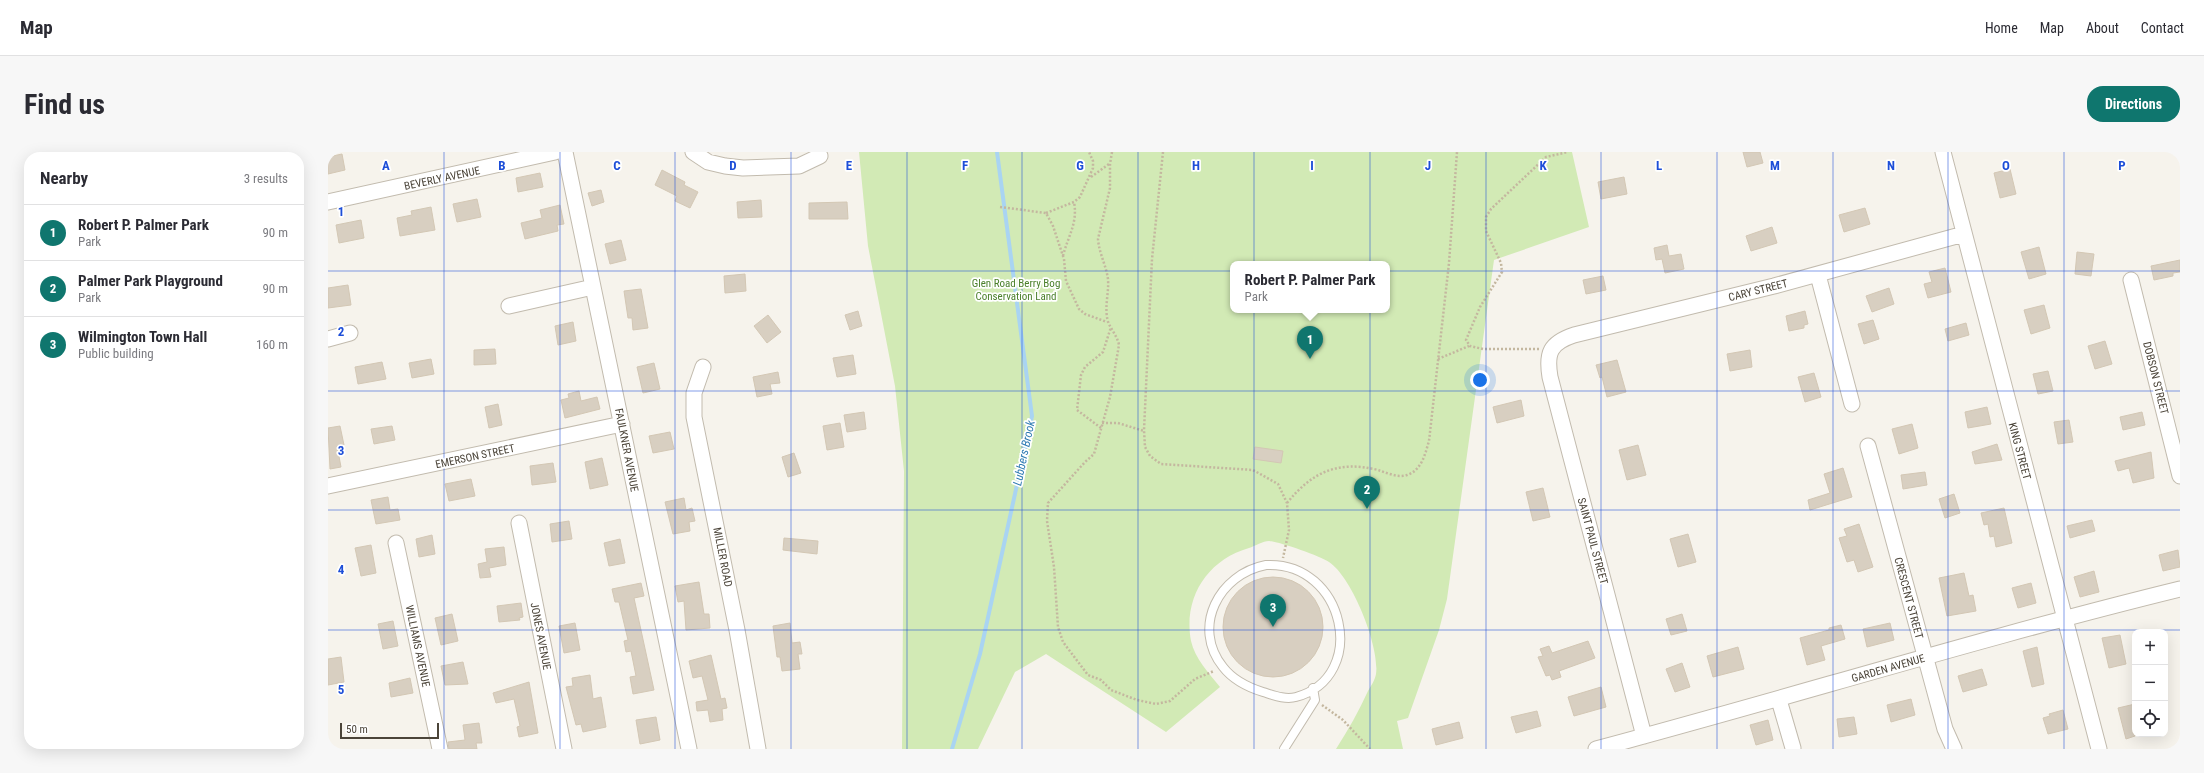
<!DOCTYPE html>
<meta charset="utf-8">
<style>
body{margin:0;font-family:"Roboto Condensed",sans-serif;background:#f7f7f7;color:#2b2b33}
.controls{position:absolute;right:12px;bottom:12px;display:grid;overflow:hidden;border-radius:8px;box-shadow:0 4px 16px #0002}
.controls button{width:36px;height:36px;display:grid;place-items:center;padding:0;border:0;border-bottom:1px solid #e1e1e2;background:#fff;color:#2b2b33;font:20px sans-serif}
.scale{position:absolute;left:12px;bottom:10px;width:99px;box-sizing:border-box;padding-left:4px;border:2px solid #4b4439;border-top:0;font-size:11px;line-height:14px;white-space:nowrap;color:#4b4439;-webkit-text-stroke:3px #fff;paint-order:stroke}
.you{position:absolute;left:1152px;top:228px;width:14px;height:14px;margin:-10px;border:3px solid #fff;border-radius:50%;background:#1a73e8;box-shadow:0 0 0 6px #1a73e833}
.badge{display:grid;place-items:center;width:26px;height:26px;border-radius:50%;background:#0f766e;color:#fff;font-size:13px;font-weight:700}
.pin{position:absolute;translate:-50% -33px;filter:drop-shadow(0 1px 2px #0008)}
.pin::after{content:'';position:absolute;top:21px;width:14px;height:12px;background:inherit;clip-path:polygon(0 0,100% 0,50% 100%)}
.popup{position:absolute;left:902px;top:109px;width:160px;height:52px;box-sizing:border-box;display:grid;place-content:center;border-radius:8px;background:#fff;filter:drop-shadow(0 1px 3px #0005);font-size:13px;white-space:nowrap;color:#7c7c81}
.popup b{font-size:15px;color:#2b2b33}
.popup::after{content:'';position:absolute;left:50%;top:100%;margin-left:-8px;border:8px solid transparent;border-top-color:#fff}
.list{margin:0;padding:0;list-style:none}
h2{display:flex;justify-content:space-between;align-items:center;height:52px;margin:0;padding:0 16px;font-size:17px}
h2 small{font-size:13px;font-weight:400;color:#7c7c81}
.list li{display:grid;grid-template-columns:26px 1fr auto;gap:12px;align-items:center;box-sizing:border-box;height:56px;padding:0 16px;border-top:1px solid #e1e1e2}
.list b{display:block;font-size:15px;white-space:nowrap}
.list p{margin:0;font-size:13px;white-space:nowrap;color:#7c7c81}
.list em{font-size:13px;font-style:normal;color:#7c7c81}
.icon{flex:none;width:22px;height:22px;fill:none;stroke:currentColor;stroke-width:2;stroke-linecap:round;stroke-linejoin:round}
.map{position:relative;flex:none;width:1852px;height:597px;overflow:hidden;border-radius:16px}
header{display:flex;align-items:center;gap:24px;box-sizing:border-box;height:56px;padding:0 20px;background:#fff;border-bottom:1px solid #e1e1e2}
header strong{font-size:19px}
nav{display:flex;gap:22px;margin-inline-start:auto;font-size:14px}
.intro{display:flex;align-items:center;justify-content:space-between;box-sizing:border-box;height:96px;padding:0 24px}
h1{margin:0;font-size:28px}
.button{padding:10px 18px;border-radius:16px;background:#0f766e;color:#fff;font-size:14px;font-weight:700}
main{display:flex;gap:24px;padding:0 24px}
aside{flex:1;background:#fff;border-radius:16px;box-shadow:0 4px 16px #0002}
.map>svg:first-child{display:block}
.green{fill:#d2eab5;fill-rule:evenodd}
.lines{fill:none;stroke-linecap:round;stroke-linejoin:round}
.stream{stroke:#a9d4f2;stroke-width:4}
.building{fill:#d8cfc1;stroke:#d3c7b4}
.lane-casing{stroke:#c2bbae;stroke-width:10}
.street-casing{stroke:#c2bbae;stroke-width:17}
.path{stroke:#c4b79f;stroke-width:2.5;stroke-dasharray:2 2;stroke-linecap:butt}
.lane{stroke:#fff;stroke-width:8}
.street{stroke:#fff;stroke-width:15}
.grid{fill:none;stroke:#1d4ed8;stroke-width:1;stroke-opacity:0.55}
.labels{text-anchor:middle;stroke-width:3.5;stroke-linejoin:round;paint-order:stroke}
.street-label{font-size:11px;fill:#4b4439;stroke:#fff}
.park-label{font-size:11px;fill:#4a7f2a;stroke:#fff}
.water-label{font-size:12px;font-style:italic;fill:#2e7ab2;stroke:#fff}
.grid-label{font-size:13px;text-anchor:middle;font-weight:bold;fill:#1d4ed8;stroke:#fff;stroke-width:3.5;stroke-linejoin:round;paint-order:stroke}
</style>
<header>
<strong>Map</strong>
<nav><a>Home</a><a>Map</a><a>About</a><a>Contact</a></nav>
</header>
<div class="intro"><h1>Find us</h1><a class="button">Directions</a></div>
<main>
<aside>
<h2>Nearby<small>3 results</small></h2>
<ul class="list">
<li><span class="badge">1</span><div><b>Robert P. Palmer Park</b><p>Park</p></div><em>90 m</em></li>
<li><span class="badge">2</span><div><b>Palmer Park Playground</b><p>Park</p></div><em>90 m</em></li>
<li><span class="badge">3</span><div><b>Wilmington Town Hall</b><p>Public building</p></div><em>160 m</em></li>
</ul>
</aside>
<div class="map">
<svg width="1852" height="597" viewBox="0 0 1852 597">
<rect width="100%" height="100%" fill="#f6f3ec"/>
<path class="green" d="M 531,0 L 1244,0 L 1261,75 L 1166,108 L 1119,447 L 1111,478 L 1080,566 L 1069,569 L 1075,597 L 1008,597 C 1020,578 1031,559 1040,539 C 1043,534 1047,528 1048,522 C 1052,495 1024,425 1001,410 C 992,404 952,390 941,389 C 935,389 927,394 921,396 C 879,408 855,446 863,489 C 867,507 881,521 892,535 L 838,580 L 718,502 L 687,520 L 650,597 L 574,597 L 576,319 L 567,234 L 540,94 ZM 905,112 L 1059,112 L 1059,158 L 905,158 Z"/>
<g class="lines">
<path class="stream" d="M 624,597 L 652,502 L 704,264 L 669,0"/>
</g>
<path class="building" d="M 1415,0 L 1432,0 L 1435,11 L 1419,15 Z
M 14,2 L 17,18 L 0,22 L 0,5 Z
M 1682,17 L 1688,42 L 1672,46 L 1666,21 Z
M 334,18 L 357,30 L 356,33 L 370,40 L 362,56 L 347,49 L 349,44 L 327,33 Z
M 212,21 L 215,35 L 190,40 L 188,26 Z
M 1296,25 L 1299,42 L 1273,47 L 1270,30 Z
M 273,38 L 276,50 L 264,54 L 260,41 Z
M 149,47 L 153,65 L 129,70 L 125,52 Z
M 433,48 L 434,65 L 410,66 L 409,50 Z
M 519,50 L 520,67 L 481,67 L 481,51 Z
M 232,53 L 236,72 L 229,73 L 230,79 L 197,87 L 193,71 L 214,66 L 212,58 Z
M 103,55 L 107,78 L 72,84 L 69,66 L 84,63 L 83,59 Z
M 1537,56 L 1542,72 L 1516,80 L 1511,63 Z
M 33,68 L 36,86 L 11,91 L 8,73 Z
M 1444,75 L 1449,91 L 1423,99 L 1418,84 Z
M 293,88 L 298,108 L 282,112 L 277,92 Z
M 1339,93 L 1341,104 L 1353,102 L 1356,117 L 1337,121 L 1334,107 L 1328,108 L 1326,96 Z
M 1711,95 L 1718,122 L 1701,127 L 1693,100 Z
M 1749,100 L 1766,102 L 1763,124 L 1747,122 Z
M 1852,108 L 1852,120 L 1845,121 L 1845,124 L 1826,128 L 1823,114 Z
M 1617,116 L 1623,140 L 1600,146 L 1596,132 L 1604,130 L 1601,120 Z
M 417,122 L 418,139 L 397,141 L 396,124 Z
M 1275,124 L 1278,138 L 1258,142 L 1255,128 Z
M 20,133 L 23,153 L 0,156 L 0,136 Z
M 1561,136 L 1566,152 L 1544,160 L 1538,144 Z
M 313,137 L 320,176 L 305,178 L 304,166 L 300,166 L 296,139 Z
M 1716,153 L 1722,176 L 1703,182 L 1696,158 Z
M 530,159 L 534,174 L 522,178 L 517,163 Z
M 1477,159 L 1480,172 L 1476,173 L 1476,176 L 1461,179 L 1458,164 Z
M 440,163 L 453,180 L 439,191 L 426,174 Z
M 1545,168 L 1551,187 L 1536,192 L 1530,172 Z
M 245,170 L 248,189 L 230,193 L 227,174 Z
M 1638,171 L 1641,183 L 1620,189 L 1617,177 Z
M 1777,189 L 1784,212 L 1767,217 L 1760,194 Z
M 167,197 L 168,212 L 146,213 L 146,198 Z
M 1422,198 L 1424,215 L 1402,219 L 1399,202 Z
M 525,203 L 528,222 L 509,225 L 505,206 Z
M 103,207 L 106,222 L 84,226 L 81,211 Z
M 1289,208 L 1298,240 L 1279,245 L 1274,225 L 1272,226 L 1268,213 Z
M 54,210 L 58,227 L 30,232 L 27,215 Z
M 326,211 L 332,237 L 315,241 L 309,215 Z
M 1720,219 L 1725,239 L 1710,242 L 1705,222 Z
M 450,220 L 452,231 L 442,232 L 444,242 L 429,245 L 425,225 Z
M 1486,221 L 1493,245 L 1477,250 L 1470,225 Z
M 251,239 L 253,249 L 269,245 L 272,257 L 237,266 L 233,248 L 241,246 L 240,242 Z
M 1193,248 L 1196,264 L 1169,271 L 1165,255 Z
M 170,252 L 174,273 L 161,276 L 157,255 Z
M 1659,255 L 1663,272 L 1640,276 L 1637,260 Z
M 536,260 L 538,277 L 519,280 L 516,263 Z
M 1814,260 L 1817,273 L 1795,278 L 1792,265 Z
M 1741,268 L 1745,290 L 1730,292 L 1726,270 Z
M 512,271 L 516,295 L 499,298 L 495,274 Z
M 1584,272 L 1590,296 L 1571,302 L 1564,277 Z
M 12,274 L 16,293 L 9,294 L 13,315 L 2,317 L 0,276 Z
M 64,274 L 67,288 L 46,292 L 43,277 Z
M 342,280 L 346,297 L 325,301 L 321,284 Z
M 1669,292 L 1674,308 L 1647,312 L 1644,300 Z
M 1310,293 L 1318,323 L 1299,328 L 1291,298 Z
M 927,295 L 955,299 L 953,311 L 925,307 Z
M 1823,300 L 1826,326 L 1805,331 L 1801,316 L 1790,319 L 1787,309 Z
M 466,301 L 473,321 L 460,325 L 454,305 Z
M 274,306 L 280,333 L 262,337 L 257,310 Z
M 225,311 L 228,330 L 204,333 L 202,314 Z
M 1515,316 L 1524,345 L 1482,358 L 1480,348 L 1502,341 L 1496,322 Z
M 1597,320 L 1599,333 L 1575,337 L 1573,323 Z
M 143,327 L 147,344 L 121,349 L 117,332 Z
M 1215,336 L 1222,365 L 1205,369 L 1198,340 Z
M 1626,342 L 1632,361 L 1617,366 L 1611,347 Z
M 60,345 L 62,358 L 70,357 L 72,368 L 48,372 L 43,348 Z
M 356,346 L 358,358 L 364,356 L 367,369 L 361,370 L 362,379 L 345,382 L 337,350 Z
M 1676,356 L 1684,391 L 1668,395 L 1666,384 L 1662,385 L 1660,372 L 1656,373 L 1653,361 Z
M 1764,368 L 1767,379 L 1742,386 L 1739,374 Z
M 241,369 L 244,387 L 224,390 L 222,372 Z
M 1531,372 L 1545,415 L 1530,420 L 1526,408 L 1519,410 L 1511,386 L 1519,384 L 1516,377 Z
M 1360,382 L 1368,410 L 1350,415 L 1342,387 Z
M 104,383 L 107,402 L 91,405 L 88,387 Z
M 456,386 L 490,389 L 489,402 L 455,398 Z
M 292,387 L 297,411 L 281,414 L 276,391 Z
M 43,393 L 48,421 L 33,424 L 27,396 Z
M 176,395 L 178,413 L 161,416 L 163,425 L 152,426 L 150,412 L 159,410 L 157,397 Z
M 1850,398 L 1852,415 L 1835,419 L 1831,403 Z
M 1766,419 L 1771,440 L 1752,445 L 1746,425 Z
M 1636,421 L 1641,444 L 1645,443 L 1648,459 L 1619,464 L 1611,426 Z
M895 475a50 50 0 1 1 100 0a50 50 0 1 1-100 0Z
M 371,430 L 376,462 L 381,462 L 382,476 L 358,478 L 356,449 L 350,450 L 347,434 Z
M 313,431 L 316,444 L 306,446 L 326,538 L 305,542 L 302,525 L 308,524 L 303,499 L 298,500 L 296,489 L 300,488 L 291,450 L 287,450 L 284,437 Z
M 1703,431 L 1708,451 L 1690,456 L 1684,436 Z
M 193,451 L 195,465 L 191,466 L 192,468 L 171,470 L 169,454 Z
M 124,462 L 130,489 L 113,493 L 107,466 Z
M 1354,462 L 1359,479 L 1343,483 L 1338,467 Z
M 65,469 L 70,494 L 55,497 L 50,472 Z
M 247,471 L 252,498 L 236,501 L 231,474 Z
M 462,471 L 464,491 L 472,490 L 474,502 L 470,502 L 472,517 L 454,519 L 452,505 L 449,505 L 445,474 Z
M 1562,471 L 1566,488 L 1539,495 L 1535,477 Z
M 1513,473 L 1517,487 L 1493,494 L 1497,508 L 1479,513 L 1472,486 L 1501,478 L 1501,476 Z
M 1792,483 L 1798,512 L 1781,516 L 1774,486 Z
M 1260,489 L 1267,506 L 1231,519 L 1233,525 L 1224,528 L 1222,523 L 1218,524 L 1210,505 L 1215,504 L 1212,497 L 1221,494 L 1224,501 Z
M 1410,495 L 1416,517 L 1385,525 L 1379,504 Z
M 1709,495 L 1716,532 L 1704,535 L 1695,499 Z
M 383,503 L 393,547 L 397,546 L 399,556 L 394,557 L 395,568 L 382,570 L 380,558 L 369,559 L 368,550 L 380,548 L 374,524 L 365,526 L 361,509 Z
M 13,505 L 16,530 L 0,533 L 0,507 Z
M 135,510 L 140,532 L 117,533 L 113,514 Z
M 1354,511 L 1362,535 L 1347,540 L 1338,517 Z
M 1654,517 L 1659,533 L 1635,540 L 1630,524 Z
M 262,523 L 265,547 L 273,545 L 278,575 L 255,580 L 253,572 L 248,573 L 238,535 L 245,534 L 244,526 Z
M 82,526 L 85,541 L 63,545 L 61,531 Z
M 201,530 L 210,581 L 191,585 L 189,575 L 192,574 L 186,547 L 168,551 L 165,541 Z
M 1273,535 L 1278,555 L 1246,564 L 1240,545 Z
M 1583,547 L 1587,563 L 1563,570 L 1559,553 Z
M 1807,552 L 1807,584 L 1798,587 L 1790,556 Z
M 1735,558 L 1740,577 L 1720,582 L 1715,566 L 1722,564 L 1721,562 Z
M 1209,559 L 1213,574 L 1188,581 L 1183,565 Z
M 328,565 L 332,588 L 312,592 L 308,568 Z
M 1526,565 L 1529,582 L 1511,585 L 1509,567 Z
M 1440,568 L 1445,588 L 1428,593 L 1422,573 Z
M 1131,570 L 1135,586 L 1108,593 L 1104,577 Z
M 151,571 L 154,591 L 148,591 L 149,597 L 121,597 L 120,590 L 137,588 L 135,573 Z"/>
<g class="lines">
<defs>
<path id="lane" d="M 938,413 C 1017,409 1042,525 968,545 C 957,548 945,543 935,540 C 919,535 905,528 895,515 C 863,475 891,422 938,413 Z
M 956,597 L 987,548 L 985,536"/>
<path id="street" d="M 237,0 L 361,597
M 365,0 L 380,10 L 397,14 L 415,16 L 471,14 L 492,4
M 1615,0 L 1771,597
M 0,50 L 227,0
M 1490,123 L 1524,252
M 1803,128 L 1852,324
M 181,154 L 265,135
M 0,187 L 22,181
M 375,215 L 366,241 L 366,265 L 409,478 L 430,597
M 1540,294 L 1617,577 L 1626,597
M 0,334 L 294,272
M 191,371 L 236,597
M 68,391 L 112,597
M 1451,548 L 1465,596
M 1316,584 L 1222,225 C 1218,201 1222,191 1246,183 L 1446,134 L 1636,82
M 1268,597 C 1463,545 1656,485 1852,437"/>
</defs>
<use href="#lane" class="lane-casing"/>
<use href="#street" class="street-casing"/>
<path class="path" d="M 784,0 L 782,12 L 782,36 L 770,87 C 771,101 778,113 780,127 C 781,140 777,152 779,165 C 780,175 789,182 791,193 L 782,245 L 766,302 L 757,310 L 720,351 L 719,369 L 726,415 L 730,475 L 735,490 L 760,523 L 773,528 L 783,538 L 809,548 L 828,552 L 842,549 L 867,527 L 886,519
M 835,0 L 824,107 L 816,278 L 817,295 L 822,304 L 833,312 L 925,318 L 950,332 L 959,351 L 961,378 L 955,406
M 763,25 L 781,12
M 672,55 L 718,61 L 725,74 L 736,107 L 738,129 L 751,157 L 757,162 L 779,170
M 718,61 L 746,50 L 752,45 L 765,16 L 765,9 L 761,0
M 735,104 C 740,84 750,71 746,50
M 1211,197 L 1155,197 L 1142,194 L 1138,188 L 1152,155 L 1174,120 L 1173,111 L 1158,79 L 1158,65 L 1163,57 L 1218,5 L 1240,0
M 1110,207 L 1141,194
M 774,271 L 790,271 L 816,279
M 773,276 L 749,258 L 753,223 L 757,215 L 775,200 L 783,175
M 959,351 C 984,320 1010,308 1050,318 C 1059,321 1070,326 1079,323 C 1094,318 1097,302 1101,289 L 1121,111 L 1129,0
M 994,553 L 1015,568 L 1042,597"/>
<use href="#lane" class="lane"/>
<use href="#street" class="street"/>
</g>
<path class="grid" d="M 116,0 L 116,597M 232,0 L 232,597M 347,0 L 347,597M 463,0 L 463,597M 579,0 L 579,597M 694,0 L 694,597M 810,0 L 810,597M 926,0 L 926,597M 1042,0 L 1042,597M 1158,0 L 1158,597M 1273,0 L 1273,597M 1389,0 L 1389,597M 1505,0 L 1505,597M 1620,0 L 1620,597M 1736,0 L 1736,597M 0,119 L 1852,119M 0,239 L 1852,239M 0,358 L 1852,358M 0,478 L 1852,478"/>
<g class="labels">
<g class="street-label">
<text transform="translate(114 26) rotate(-12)" y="4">BEVERLY AVENUE</text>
<text transform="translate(1430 138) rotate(-14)" y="4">CARY STREET</text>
<text transform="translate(1828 226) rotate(76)" y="4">DOBSON STREET</text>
<text transform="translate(299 298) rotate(79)" y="4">FAULKNER AVENUE</text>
<text transform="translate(1692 299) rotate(75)" y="4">KING STREET</text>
<text transform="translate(147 304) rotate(-12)" y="4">EMERSON STREET</text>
<text transform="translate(1265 389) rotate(75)" y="4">SAINT PAUL STREET</text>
<text transform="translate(395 405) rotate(79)" y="4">MILLER ROAD</text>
<text transform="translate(1581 446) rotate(75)" y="4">CRESCENT STREET</text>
<text transform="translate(213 484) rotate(79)" y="4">JONES AVENUE</text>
<text transform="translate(90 494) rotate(78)" y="4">WILLIAMS AVENUE</text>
<text transform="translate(1560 516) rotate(-16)" y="4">GARDEN AVENUE</text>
</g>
<g class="park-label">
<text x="688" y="135">Glen Road Berry Bog<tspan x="688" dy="13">Conservation Land</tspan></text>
</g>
<g class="water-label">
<text transform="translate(696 301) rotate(-78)" y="4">Lubbers Brook</text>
</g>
</g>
<g class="grid-label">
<text x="58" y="18">A</text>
<text x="174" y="18">B</text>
<text x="289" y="18">C</text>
<text x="405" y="18">D</text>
<text x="521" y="18">E</text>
<text x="637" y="18">F</text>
<text x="752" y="18">G</text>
<text x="868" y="18">H</text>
<text x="984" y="18">I</text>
<text x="1100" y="18">J</text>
<text x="1215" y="18">K</text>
<text x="1331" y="18">L</text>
<text x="1447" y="18">M</text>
<text x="1563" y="18">N</text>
<text x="1678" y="18">O</text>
<text x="1794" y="18">P</text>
<text x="13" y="64">1</text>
<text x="13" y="184">2</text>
<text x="13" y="303">3</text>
<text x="13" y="422">4</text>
<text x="13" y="542">5</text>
</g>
</svg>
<div class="controls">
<button>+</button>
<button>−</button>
<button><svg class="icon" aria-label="locate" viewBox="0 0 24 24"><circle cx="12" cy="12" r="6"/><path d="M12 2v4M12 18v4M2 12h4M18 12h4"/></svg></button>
</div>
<div class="scale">50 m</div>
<div class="you"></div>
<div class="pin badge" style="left:982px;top:207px">1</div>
<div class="popup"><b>Robert P. Palmer Park</b>Park</div>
<div class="pin badge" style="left:1039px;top:357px">2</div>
<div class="pin badge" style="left:945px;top:475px">3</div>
</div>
</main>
